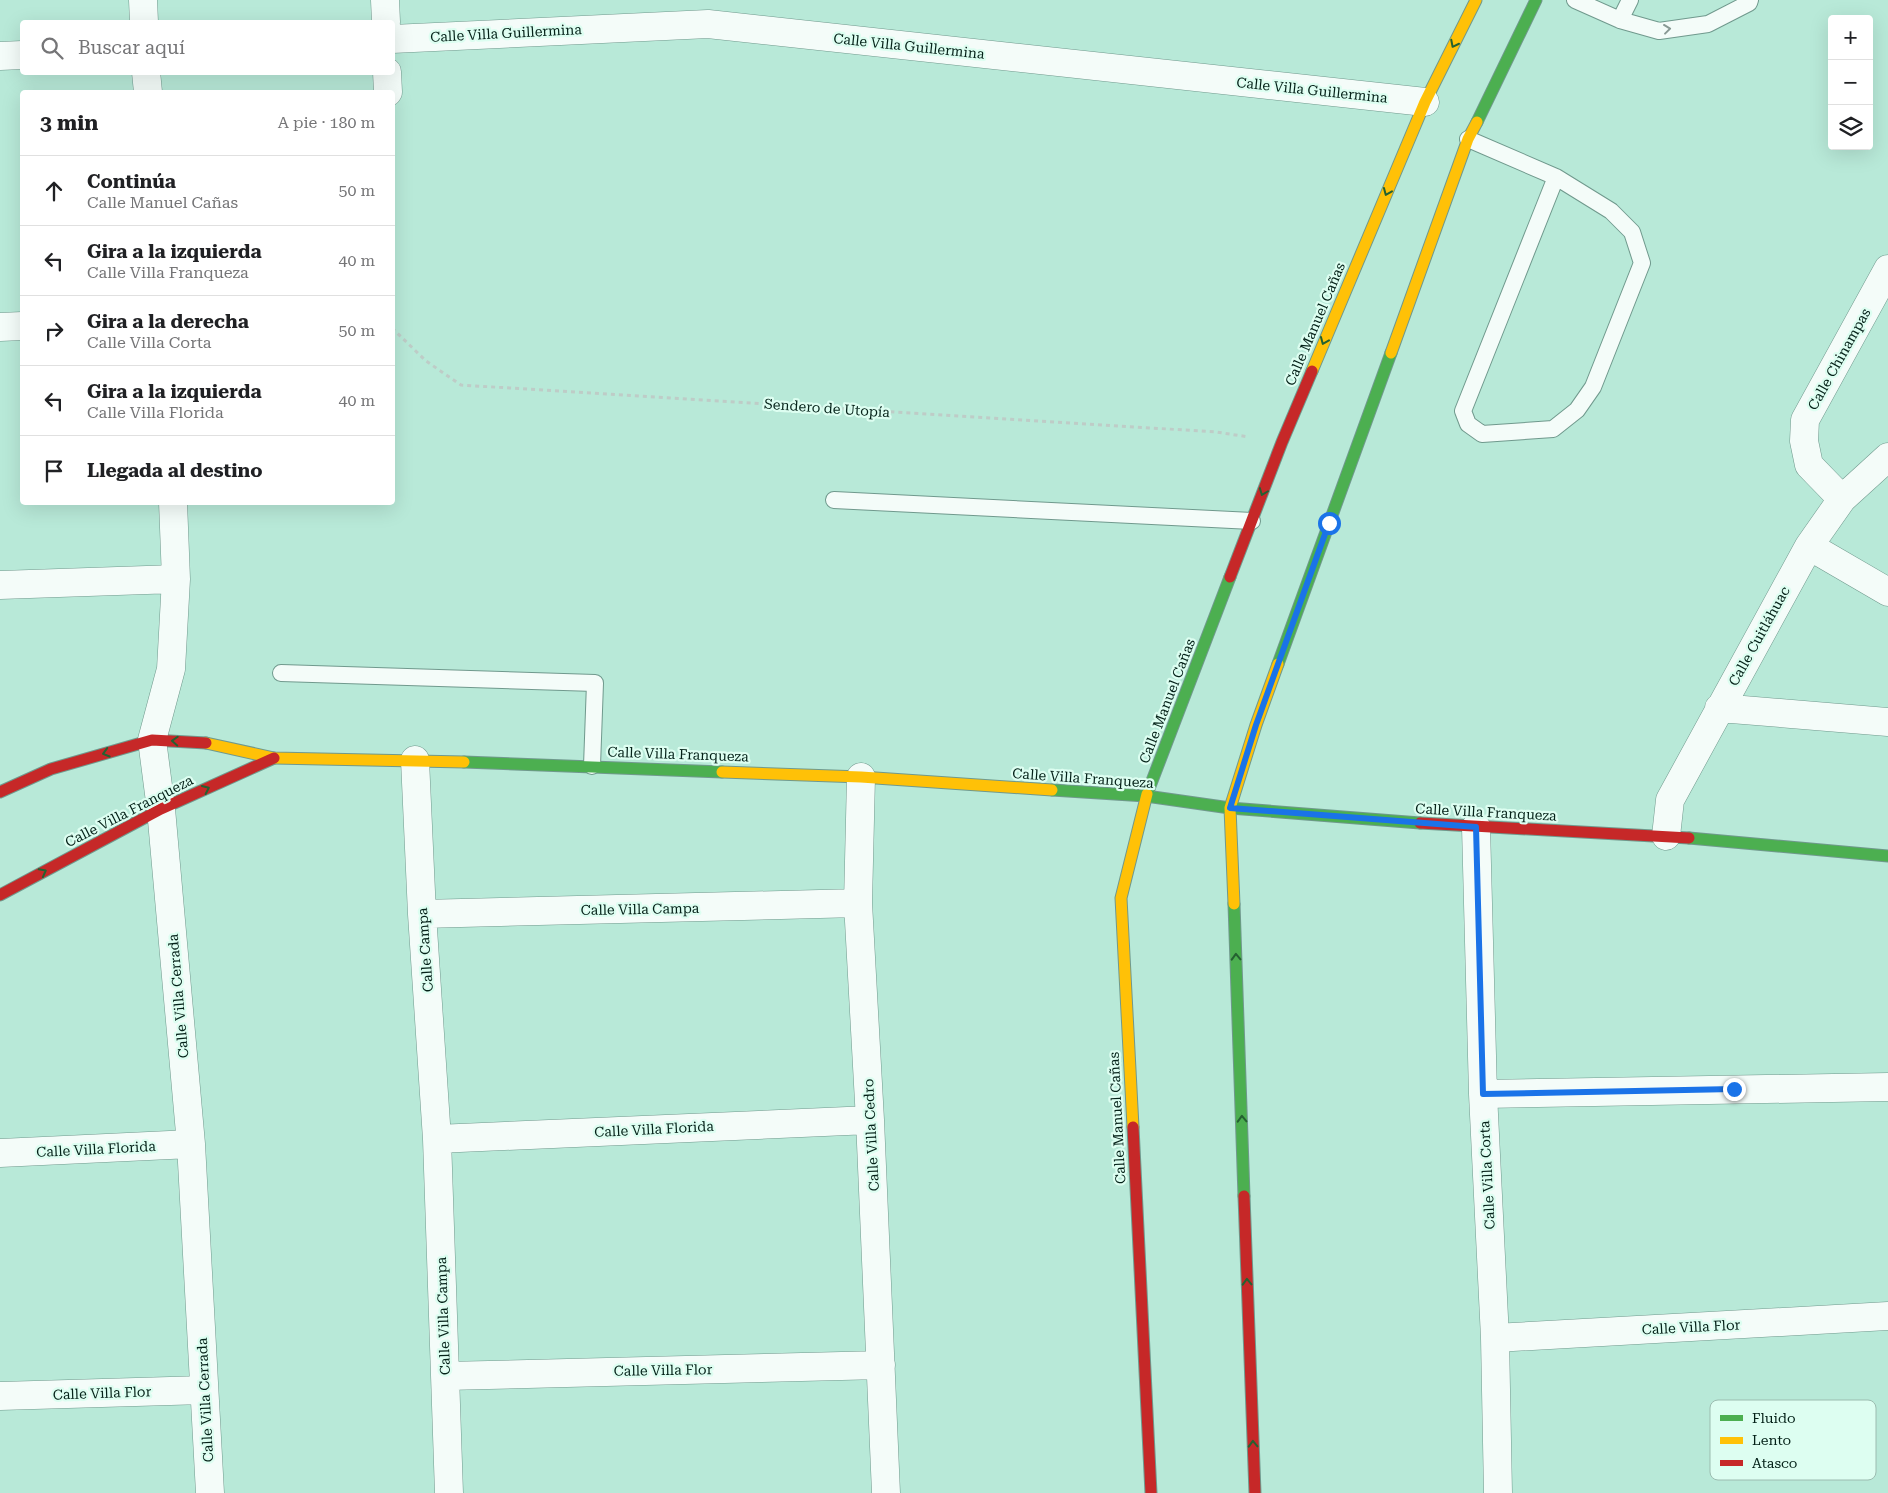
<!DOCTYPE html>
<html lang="es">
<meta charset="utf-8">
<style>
body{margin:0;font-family:"Roboto Serif",serif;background:#f6f6f6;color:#202124}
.controls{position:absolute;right:15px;top:15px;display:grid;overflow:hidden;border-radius:5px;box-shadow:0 5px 20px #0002}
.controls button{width:45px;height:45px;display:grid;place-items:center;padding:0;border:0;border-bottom:1px solid #e0e0e0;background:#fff;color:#202124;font:25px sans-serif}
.stop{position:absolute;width:15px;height:15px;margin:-11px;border:4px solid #1a73e8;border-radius:50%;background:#fff}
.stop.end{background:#1a73e8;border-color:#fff;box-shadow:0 1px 5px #0008}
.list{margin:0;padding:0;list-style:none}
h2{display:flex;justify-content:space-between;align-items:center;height:65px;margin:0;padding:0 20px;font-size:21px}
h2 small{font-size:16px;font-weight:400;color:#757577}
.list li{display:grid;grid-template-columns:32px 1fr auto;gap:15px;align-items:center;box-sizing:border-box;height:70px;padding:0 20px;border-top:1px solid #e0e0e0}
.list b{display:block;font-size:19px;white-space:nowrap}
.list p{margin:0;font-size:16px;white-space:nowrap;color:#757577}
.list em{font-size:16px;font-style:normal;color:#757577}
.icon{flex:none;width:28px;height:28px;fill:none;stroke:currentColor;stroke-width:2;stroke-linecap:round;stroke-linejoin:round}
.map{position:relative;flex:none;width:1888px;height:1493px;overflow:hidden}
.search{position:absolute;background:#fff;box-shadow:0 5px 20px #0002;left:20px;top:20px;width:375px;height:55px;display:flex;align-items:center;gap:12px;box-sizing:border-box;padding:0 18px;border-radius:5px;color:#757577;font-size:19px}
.panel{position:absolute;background:#fff;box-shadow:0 5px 20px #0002;left:20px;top:90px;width:375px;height:415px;border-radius:5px}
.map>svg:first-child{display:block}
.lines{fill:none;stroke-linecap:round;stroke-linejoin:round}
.lane-casing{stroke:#70998d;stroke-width:18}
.street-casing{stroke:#70998d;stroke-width:29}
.fast-casing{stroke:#70998d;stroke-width:13}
.slow-casing{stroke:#70998d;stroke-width:13}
.jam-casing{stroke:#70998d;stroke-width:13}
.path{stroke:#beccc7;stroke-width:3;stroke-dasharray:4 4;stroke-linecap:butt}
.lane{stroke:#f4fcf9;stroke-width:16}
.street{stroke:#f4fcf9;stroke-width:28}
.fast{stroke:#4caf50;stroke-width:11}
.slow{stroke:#ffc107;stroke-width:11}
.jam{stroke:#c62828;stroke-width:11}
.oneway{stroke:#889994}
.oneway2{stroke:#246131}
.route{stroke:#1a73e8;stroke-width:6}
.labels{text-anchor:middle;stroke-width:4.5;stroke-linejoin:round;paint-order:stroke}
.street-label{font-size:14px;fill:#042118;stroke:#ddfef1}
.key{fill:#ddfef1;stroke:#9cbcb0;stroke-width:1}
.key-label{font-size:14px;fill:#042118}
</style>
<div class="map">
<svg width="1888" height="1493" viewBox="0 0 1888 1493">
<rect width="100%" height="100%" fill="#b8e9d8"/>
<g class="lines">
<defs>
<path id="lane" d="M 1575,0 L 1620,20 L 1659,31 L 1708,24 L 1749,3 L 1750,0
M 1620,20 L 1630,0
M 1468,139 L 1556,177 L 1611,211 L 1632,232 L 1642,263 L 1593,387 L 1577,410 L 1553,429 L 1482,434 L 1468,424 L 1463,411 L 1556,177
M 834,500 L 1252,521
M 281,673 L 595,683 L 592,766"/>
<path id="street" d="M 143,0 L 144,22
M 385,0 L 386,22
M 392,39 L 708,24 L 1425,102
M 0,56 L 22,55
M 146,72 L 148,92
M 387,72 L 388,92
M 0,327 L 22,326
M 1842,499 L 1809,465 L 1804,441 L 1805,420 L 1888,269
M 173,502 L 176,579 L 171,669 L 152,740 L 161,809 L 191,1144 L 210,1493
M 1809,546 L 1888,592
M 0,585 L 176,579
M 1719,708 L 1888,722
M 415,760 L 422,914 L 437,1139 L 449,1493
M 861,777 L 858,903 L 870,1120 L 886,1493
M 1476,827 L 1483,1094 L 1495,1338 L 1498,1493
M 1666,836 L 1670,800 L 1809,546 L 1842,499 L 1888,457
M 422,914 L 858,903
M 1483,1094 L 1888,1087
M 437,1139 L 870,1120
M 0,1153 L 191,1144
M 1495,1338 L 1888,1316
M 446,1376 L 881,1365
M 0,1396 L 204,1390"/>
<path id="fast" d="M 1477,122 L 1536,0
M 1278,664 L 1391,353
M 464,762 L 722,772
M 1052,790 L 1146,796 L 1230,808 L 1420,823
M 1147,794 L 1230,577
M 1689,838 L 1888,856
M 1234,904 L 1244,1196"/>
<path id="slow" d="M 1391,353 L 1468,139 L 1477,122
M 1312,371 L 1425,102 L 1476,0
M 206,743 L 274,758 L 464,762
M 722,772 L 861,777 L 1052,790
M 1234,904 L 1230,808 L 1256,725 L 1278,664
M 1133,1127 L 1121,898 L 1147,794"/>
<path id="jam" d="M 1230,577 L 1282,442 L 1312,371
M 0,792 L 51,769 L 152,740 L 206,743
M 1420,823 L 1689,838
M 0,895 L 161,809 L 274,758
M 1133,1127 L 1151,1493
M 1244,1196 L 1255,1493"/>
</defs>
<use href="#lane" class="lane-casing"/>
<use href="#street" class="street-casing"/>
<use href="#fast" class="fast-casing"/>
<use href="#slow" class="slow-casing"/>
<use href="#jam" class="jam-casing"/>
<path class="path" d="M 392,328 L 426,361 L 461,385 L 1216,432 L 1249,437"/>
<use href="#lane" class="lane"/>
<use href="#street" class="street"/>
<use href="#fast" class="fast"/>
<use href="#slow" class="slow"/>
<use href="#jam" class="jam"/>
</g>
<defs><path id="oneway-chevron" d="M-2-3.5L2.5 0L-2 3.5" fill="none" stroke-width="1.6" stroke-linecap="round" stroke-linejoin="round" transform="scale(1.25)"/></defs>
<use class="oneway" href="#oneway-chevron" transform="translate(1667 29) rotate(-7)"/>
<g class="oneway2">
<use href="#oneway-chevron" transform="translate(1454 44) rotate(117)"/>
<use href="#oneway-chevron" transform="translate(1387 192) rotate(113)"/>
<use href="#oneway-chevron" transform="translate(1324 341) rotate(113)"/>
<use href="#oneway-chevron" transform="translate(1263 492) rotate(111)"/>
<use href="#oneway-chevron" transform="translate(175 741) rotate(-177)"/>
<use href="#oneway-chevron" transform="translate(106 753) rotate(164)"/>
<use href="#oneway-chevron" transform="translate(206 789) rotate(-25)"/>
<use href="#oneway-chevron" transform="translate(43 872) rotate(-28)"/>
<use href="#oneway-chevron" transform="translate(1236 957) rotate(-92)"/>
<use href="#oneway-chevron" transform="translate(1242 1119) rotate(-92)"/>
<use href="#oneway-chevron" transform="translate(1247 1282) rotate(-92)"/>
<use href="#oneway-chevron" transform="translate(1253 1444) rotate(-92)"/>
</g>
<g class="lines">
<path class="route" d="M 1329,523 L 1256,725 L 1230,808 L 1476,827 L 1483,1094 L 1734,1089"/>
</g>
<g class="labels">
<g class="street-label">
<text transform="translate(506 33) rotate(-3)" y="5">Calle Villa Guillermina</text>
<text transform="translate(909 46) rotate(6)" y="5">Calle Villa Guillermina</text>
<text transform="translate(1312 90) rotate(6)" y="5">Calle Villa Guillermina</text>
<text transform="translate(1315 324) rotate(-67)" y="5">Calle Manuel Cañas</text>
<text transform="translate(1839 359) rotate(-61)" y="5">Calle Chinampas</text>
<text transform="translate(827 408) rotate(4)" y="5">Sendero de Utopía</text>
<text transform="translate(1759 636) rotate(-61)" y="5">Calle Cuitláhuac</text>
<text transform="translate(1167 701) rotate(-69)" y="5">Calle Manuel Cañas</text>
<text transform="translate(678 754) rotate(2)" y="5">Calle Villa Franqueza</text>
<text transform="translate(1083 778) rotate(4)" y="5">Calle Villa Franqueza</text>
<text transform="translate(129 811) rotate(-27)" y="5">Calle Villa Franqueza</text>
<text transform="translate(1486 812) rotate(3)" y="5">Calle Villa Franqueza</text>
<text transform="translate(640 909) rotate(-1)" y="5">Calle Villa Campa</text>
<text transform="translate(425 950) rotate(-94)" y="5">Calle Campa</text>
<text transform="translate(178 996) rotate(-95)" y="5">Calle Villa Cerrada</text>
<text transform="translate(1117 1118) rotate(-93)" y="5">Calle Manuel Cañas</text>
<text transform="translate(654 1129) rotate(-3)" y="5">Calle Villa Florida</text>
<text transform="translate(871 1135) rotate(-93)" y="5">Calle Villa Cedro</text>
<text transform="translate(96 1149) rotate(-3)" y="5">Calle Villa Florida</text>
<text transform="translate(1487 1175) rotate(-93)" y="5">Calle Villa Corta</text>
<text transform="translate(443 1316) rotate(-92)" y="5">Calle Villa Campa</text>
<text transform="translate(1691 1327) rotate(-3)" y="5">Calle Villa Flor</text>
<text transform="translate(663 1370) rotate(-1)" y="5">Calle Villa Flor</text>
<text transform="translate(102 1393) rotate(-2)" y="5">Calle Villa Flor</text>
<text transform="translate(205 1400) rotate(-93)" y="5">Calle Villa Cerrada</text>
</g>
</g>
<rect x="1710" y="1400" width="166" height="80" rx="8" class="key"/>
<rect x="1720" y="1415" width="23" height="6" fill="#4caf50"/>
<rect x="1720" y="1437" width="23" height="7" fill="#ffc107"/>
<rect x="1720" y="1460" width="23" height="6" fill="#c62828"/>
<g class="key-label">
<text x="1752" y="1423">Fluido</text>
<text x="1752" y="1445">Lento</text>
<text x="1752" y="1468">Atasco</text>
</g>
</svg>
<div class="controls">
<button>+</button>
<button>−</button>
<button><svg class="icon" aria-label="layers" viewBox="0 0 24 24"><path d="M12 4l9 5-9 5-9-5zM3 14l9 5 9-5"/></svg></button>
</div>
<div class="stop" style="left:1329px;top:523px"></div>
<div class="stop end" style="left:1734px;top:1089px"></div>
<div class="search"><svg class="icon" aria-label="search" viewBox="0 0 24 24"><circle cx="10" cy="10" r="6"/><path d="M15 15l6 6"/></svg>Buscar aquí</div>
<section class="panel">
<h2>3 min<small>A pie · 180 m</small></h2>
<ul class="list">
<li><svg class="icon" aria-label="ahead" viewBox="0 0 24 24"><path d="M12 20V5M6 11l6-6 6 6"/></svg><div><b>Continúa</b><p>Calle Manuel Cañas</p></div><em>50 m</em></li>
<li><svg class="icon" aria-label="left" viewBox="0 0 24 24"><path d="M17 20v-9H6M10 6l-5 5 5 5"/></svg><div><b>Gira a la izquierda</b><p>Calle Villa Franqueza</p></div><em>40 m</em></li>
<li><svg class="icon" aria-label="right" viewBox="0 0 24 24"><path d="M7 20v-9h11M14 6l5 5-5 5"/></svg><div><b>Gira a la derecha</b><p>Calle Villa Corta</p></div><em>50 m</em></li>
<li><svg class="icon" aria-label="left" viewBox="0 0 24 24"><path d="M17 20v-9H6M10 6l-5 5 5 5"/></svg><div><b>Gira a la izquierda</b><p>Calle Villa Florida</p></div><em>40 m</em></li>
<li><svg class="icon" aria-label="arrive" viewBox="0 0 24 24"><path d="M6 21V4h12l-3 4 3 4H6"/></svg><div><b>Llegada al destino</b></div></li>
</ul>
</section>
</div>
